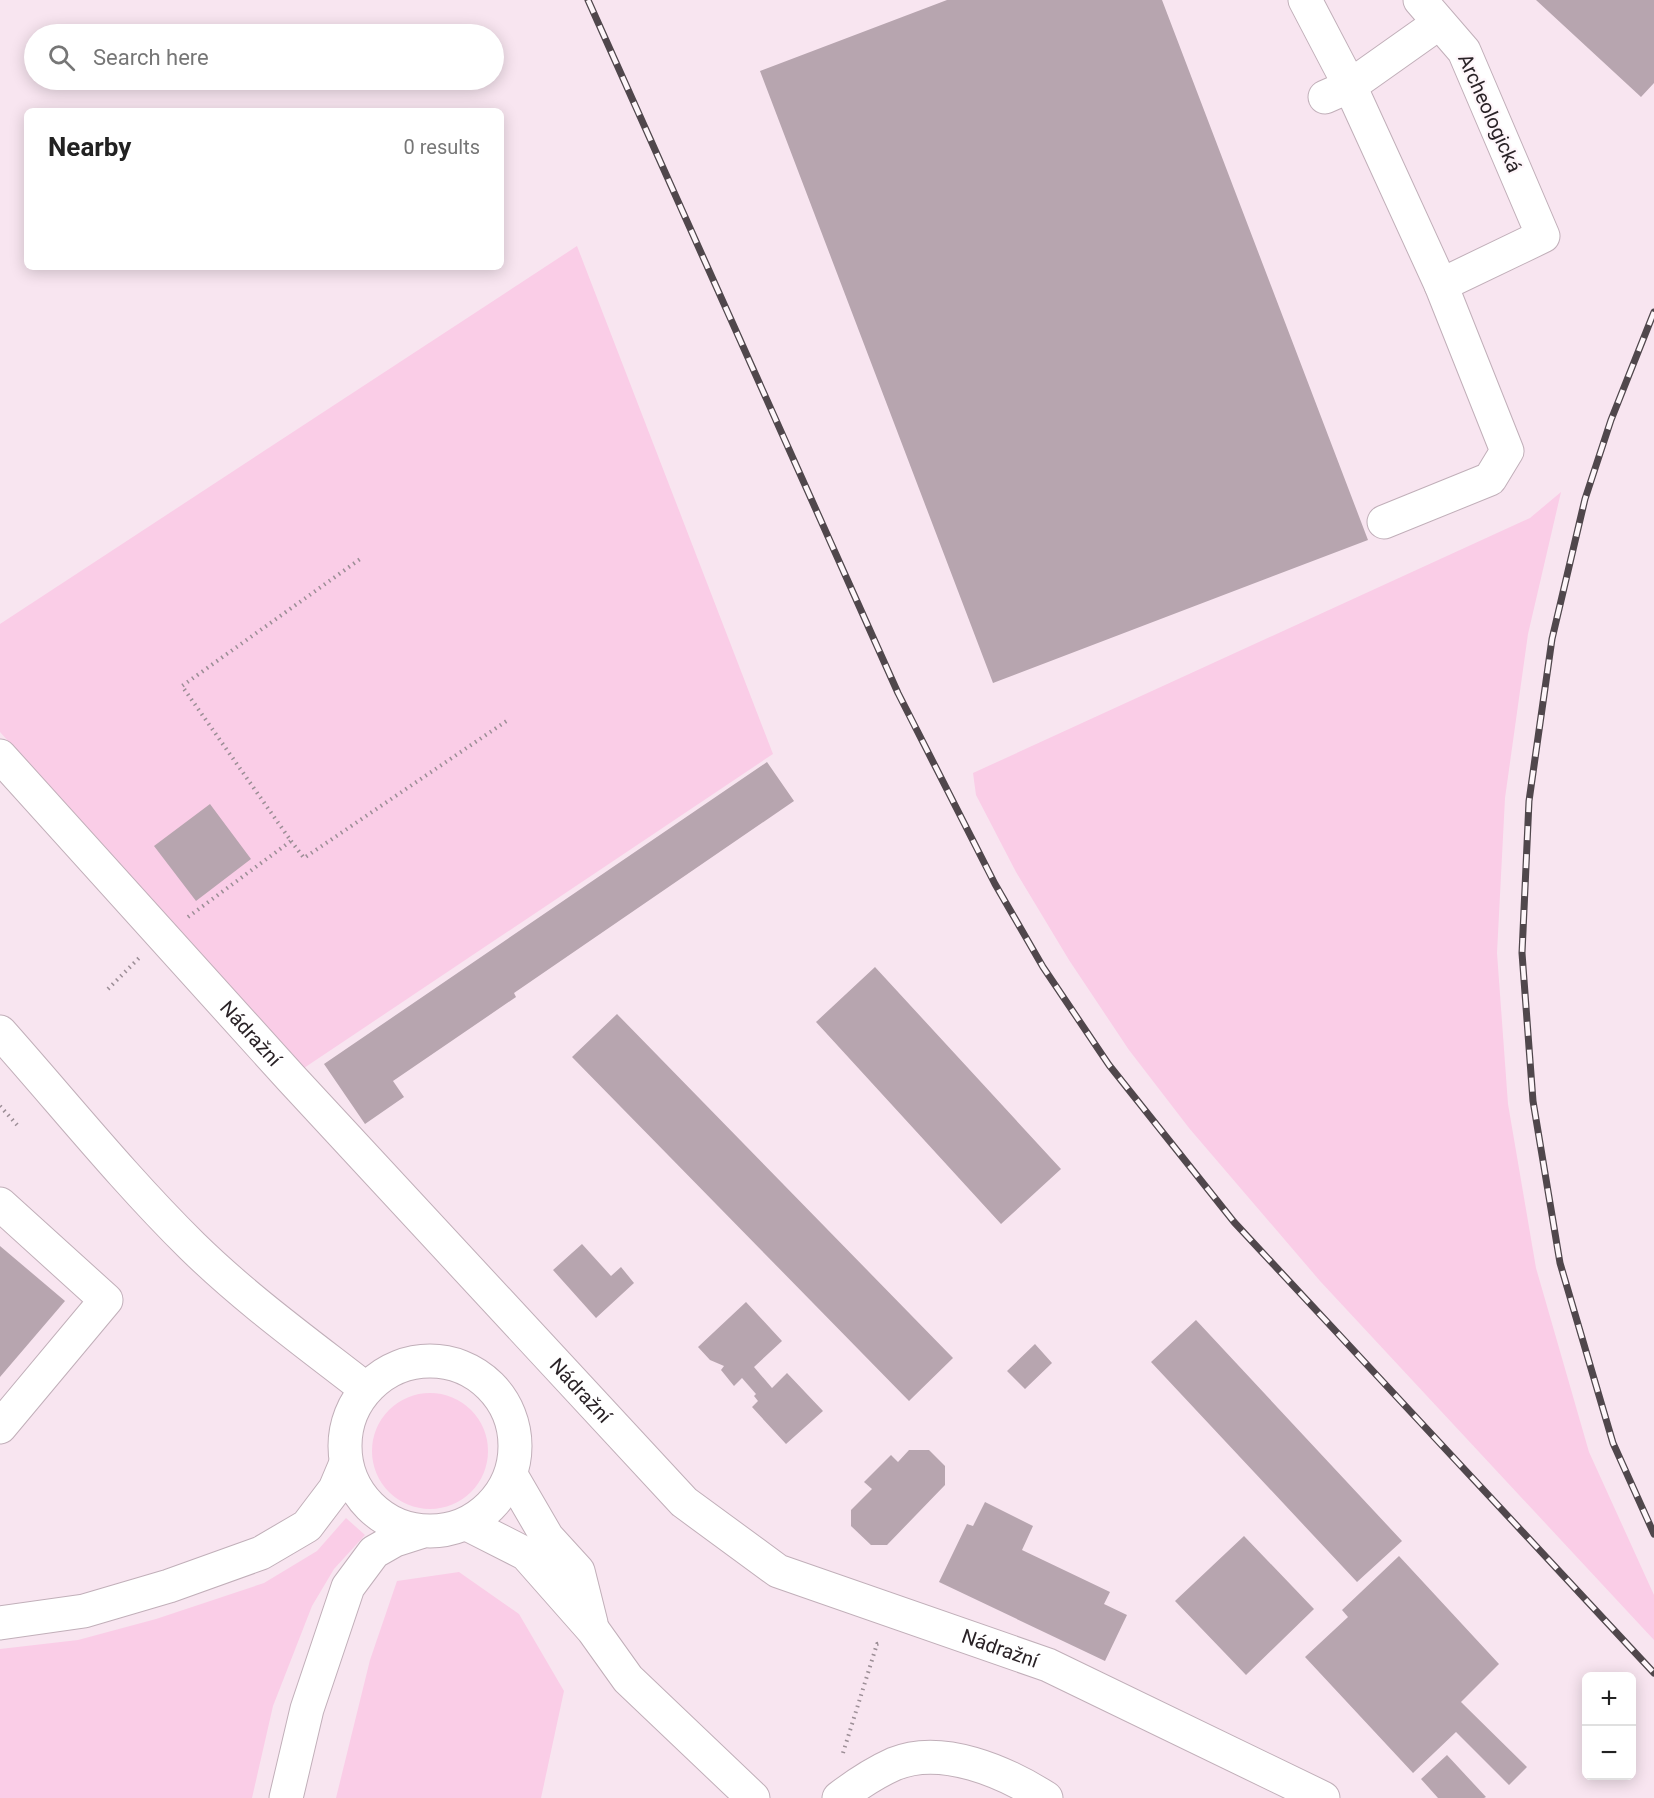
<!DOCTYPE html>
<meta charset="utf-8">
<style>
body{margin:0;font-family:Roboto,sans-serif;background:#f6f6f6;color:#222}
.controls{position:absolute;right:18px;bottom:18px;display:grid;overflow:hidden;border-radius:9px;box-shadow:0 3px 15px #0003}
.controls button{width:54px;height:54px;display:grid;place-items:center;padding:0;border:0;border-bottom:2px solid #e0e0e0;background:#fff;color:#222;font:30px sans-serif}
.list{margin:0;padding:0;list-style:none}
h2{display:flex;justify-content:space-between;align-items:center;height:78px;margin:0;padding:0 24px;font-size:26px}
h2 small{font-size:20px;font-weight:400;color:#767676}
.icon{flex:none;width:33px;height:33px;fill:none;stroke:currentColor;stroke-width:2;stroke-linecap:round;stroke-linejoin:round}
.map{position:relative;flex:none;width:1654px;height:1798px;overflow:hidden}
.search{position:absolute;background:#fff;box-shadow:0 3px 15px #0003;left:24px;top:24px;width:480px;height:66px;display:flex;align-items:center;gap:15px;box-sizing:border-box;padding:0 21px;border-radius:33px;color:#767676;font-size:22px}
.panel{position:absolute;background:#fff;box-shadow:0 3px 15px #0003;left:24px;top:108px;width:480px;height:162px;border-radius:9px}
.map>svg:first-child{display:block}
.green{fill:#facde7}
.building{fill:#b7a5af}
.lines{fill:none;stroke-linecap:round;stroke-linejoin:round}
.minor-casing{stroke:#c1afb9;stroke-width:35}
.highway-casing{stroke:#c1afb9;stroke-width:35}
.path{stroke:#9c8e96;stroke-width:4;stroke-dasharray:1.5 4.5;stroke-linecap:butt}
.minor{stroke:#fff;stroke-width:33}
.highway{stroke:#fff;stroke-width:33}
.rail-casing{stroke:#50474c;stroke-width:7}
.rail{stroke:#fef6fa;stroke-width:4.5;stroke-dasharray:14;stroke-linecap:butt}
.labels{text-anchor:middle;stroke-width:4.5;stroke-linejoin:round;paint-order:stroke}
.street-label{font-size:20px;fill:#2a2327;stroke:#fef6fa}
</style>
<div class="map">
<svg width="1654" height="1798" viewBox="0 0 1654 1798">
<rect width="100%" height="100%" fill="#f8e5f0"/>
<path class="green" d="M 577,246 L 773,754 L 304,1068 L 0,732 L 0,624 Z
M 1561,492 L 1528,634 L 1505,798 L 1497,953 L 1508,1104 L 1536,1268 L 1589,1452 L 1654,1595 L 1654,1640 L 1320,1281 L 1189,1128 L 1129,1050 L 1069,960 L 1016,872 L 976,795 L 973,773 L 1530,518 Z
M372 1451a58 58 0 1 1 116 0a58 58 0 1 1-116 0Z
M 346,1518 L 365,1535 L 334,1569 L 312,1606 L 273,1706 L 252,1798 L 0,1798 L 0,1649 L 78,1640 L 156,1619 L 264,1583 L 317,1551 Z
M 459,1572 L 519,1614 L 564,1691 L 541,1798 L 336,1798 L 370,1660 L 397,1581 Z"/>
<path class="building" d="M 947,0 L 1162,0 L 1368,540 L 993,683 L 760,71 Z
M 1536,0 L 1654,0 L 1654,83 L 1641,97 Z
M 767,762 L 794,801 L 514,993 L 516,997 L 393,1081 L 404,1097 L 365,1124 L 324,1064 Z
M 210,804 L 251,859 L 196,901 L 154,846 Z
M 875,967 L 1061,1169 L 1001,1224 L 816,1022 Z
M 617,1014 L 953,1358 L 909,1401 L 572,1057 Z
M 582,1244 L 611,1276 L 621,1267 L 634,1283 L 596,1318 L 553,1270 Z
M 0,1246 L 65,1301 L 0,1377 Z
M 746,1302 L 782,1341 L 754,1367 L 772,1388 L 787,1373 L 823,1411 L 786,1444 L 752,1407 L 758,1401 L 754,1396 L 756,1394 L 742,1378 L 734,1386 L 721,1370 L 724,1366 L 710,1360 L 698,1347 Z
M 1196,1320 L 1402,1541 L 1357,1582 L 1151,1362 Z
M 1035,1344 L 1052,1363 L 1025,1389 L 1007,1371 Z
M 909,1450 L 929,1450 L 945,1466 L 945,1485 L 887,1545 L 871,1545 L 851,1526 L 851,1510 L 872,1489 L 864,1482 L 891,1455 L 898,1462 Z
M 985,1502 L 1033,1526 L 1022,1550 L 1110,1592 L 1104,1604 L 1127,1615 L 1105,1661 L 939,1582 L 967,1524 L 973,1526 Z
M 1244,1536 L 1314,1609 L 1246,1675 L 1175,1601 Z
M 1399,1556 L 1499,1664 L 1461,1702 L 1527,1767 L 1509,1785 L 1456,1732 L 1413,1773 L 1305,1657 L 1348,1617 L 1342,1610 Z
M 1447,1755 L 1486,1797 L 1484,1798 L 1438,1798 L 1421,1779 Z"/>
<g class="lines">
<defs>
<g id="minor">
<path d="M 1305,0 L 1350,86 L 1439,23"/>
<path d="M 1325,97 L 1350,86 L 1441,285"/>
<path d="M 1384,522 L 1490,479 L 1507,451 L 1441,285 L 1543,236 L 1464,51 L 1420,0"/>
<path id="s1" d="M 0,756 L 291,1078 L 684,1502 L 778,1571 L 1048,1665 L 1323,1798"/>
<path d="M 0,1032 C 64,1104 124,1179 192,1246 C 246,1299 307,1343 366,1389"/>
<path d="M 0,1204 L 106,1300 L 0,1427"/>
<circle cx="430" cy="1446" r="85"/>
<path d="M 511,1475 L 547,1537 L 578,1571 L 591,1623"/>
<path d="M 467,1524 L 526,1554 L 593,1630 L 628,1679 L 753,1798"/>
<path d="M 839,1798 C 856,1785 874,1773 894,1764 C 942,1744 1005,1772 1046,1798"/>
</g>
<path id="highway" d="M 0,1623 L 84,1611 L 169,1586 L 261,1553 L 307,1526 L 335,1489 L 346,1463
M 286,1798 L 307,1709 L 348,1587 L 374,1552 L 395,1540 L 420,1532"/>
</defs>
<use href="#minor" class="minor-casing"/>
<use href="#highway" class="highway-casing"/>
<path class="path" d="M 291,841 L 304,858 L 508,720
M 188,917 L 291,841 L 182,686 L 363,557
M 108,989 L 139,958
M 0,1106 L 18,1126
M 843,1753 L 877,1644 L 882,1643"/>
<use href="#minor" class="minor"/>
<use href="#highway" class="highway"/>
<defs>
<path id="rail" d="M 588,0 L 898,693 L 995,884 L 1043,967 L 1109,1065 L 1234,1222 L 1654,1673
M 1654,312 L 1611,420 L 1585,499 L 1552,639 L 1529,801 L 1522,953 L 1533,1101 L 1560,1263 L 1613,1443 L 1654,1534"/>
</defs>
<use href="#rail" class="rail-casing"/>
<use href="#rail" class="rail"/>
</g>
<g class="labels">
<g class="street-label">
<text transform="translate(1490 113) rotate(66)" y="7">Archeologická</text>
<text dy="7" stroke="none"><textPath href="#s1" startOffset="374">Nádražní</textPath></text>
<text dy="7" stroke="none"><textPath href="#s1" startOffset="860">Nádražní</textPath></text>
<text dy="7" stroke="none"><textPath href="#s1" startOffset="1364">Nádražní</textPath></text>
</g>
</g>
</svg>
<div class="controls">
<button>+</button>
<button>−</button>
</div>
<div class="search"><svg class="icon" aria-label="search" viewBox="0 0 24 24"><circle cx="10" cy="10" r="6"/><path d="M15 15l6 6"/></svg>Search here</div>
<section class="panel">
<h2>Nearby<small>0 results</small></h2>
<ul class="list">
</ul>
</section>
</div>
